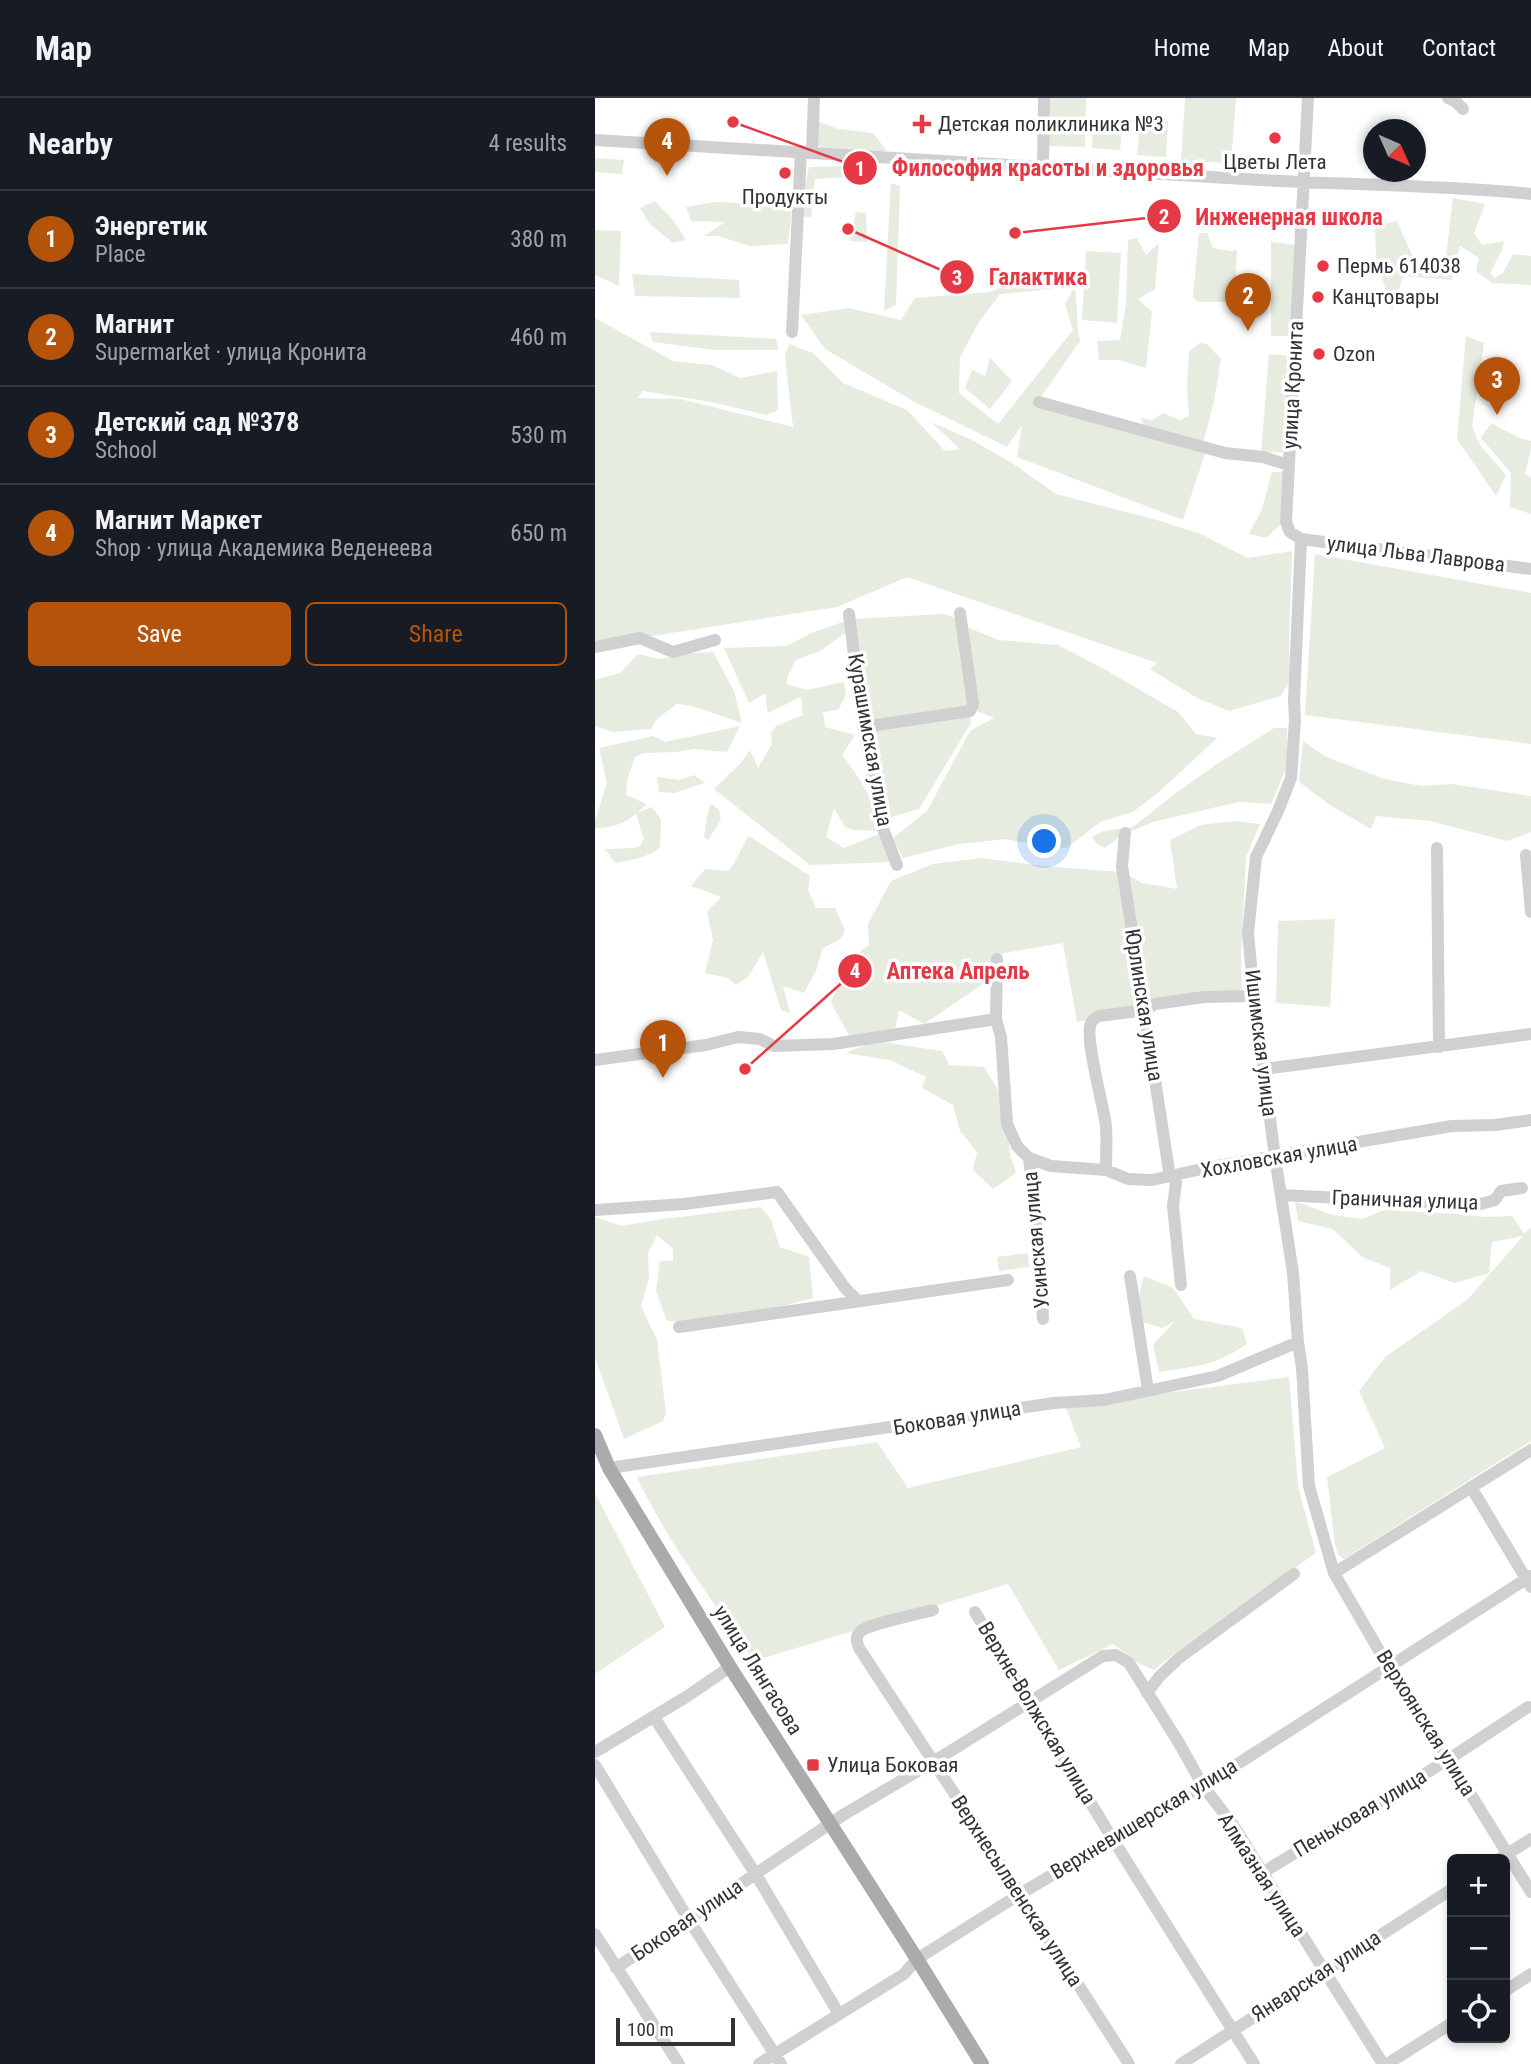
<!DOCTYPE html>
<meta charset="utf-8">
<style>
body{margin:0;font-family:"Roboto Condensed",sans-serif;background:#242831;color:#f1f3f6}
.controls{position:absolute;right:21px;bottom:21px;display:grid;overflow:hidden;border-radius:10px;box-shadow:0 4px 10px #0003}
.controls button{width:63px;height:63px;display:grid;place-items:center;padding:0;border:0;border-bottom:2px solid #363941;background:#171b24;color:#f1f3f6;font:35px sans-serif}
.compass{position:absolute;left:768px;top:21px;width:63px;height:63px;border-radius:50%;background:#171b24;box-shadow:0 4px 10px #0003;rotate:135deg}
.scale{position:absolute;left:21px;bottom:18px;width:119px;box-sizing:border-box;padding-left:7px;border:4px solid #333;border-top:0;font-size:19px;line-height:24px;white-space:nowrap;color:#333;-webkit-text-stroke:5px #fff;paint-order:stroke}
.you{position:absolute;left:450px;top:744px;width:24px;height:24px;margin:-18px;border:5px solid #fff;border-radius:50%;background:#1a73e8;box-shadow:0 0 0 10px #1a73e833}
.badge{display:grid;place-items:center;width:46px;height:46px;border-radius:50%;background:#b45309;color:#fff;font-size:23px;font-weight:700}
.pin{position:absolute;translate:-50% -58px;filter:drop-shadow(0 2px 4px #0008)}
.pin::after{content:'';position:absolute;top:37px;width:24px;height:21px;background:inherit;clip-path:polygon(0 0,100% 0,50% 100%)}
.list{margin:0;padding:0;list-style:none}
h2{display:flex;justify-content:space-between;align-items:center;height:91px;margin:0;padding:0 28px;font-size:30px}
h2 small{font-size:23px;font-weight:400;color:#9ea1a6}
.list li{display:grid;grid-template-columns:46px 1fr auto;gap:21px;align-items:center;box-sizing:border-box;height:98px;padding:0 28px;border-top:2px solid #363941}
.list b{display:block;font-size:26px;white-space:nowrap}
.list p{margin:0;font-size:23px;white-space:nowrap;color:#9ea1a6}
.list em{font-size:23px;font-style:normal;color:#9ea1a6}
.actions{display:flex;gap:14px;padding:21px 28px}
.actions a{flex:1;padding:16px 0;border:2px solid #b45309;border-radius:10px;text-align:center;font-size:24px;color:#b45309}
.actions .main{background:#b45309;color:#fff}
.icon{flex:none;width:38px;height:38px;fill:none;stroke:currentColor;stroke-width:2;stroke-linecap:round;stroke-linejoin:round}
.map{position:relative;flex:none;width:936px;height:1966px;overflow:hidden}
header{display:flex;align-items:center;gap:42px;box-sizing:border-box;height:98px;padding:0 35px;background:#171b24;border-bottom:2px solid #363941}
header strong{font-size:33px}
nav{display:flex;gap:38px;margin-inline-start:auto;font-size:24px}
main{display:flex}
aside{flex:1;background:#171b24}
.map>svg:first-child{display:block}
.green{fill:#e6ecdf}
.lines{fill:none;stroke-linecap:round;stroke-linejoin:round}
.minor{stroke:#d0d0d0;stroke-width:12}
.major{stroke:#ababab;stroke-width:14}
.poi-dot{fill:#e63946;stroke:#fff;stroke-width:2.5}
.labels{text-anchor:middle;stroke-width:7;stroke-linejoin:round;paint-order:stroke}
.poi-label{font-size:21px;fill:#333;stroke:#fff;text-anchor:start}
.street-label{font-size:21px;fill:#333;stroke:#fff}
.leader{fill:none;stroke:#e63946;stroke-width:2.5}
.callout-dot{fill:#e63946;stroke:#fff;stroke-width:2.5}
.mark-label{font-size:21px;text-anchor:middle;font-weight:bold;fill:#fff}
.callout-label{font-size:23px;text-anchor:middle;font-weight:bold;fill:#e63946;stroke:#fff;stroke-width:7;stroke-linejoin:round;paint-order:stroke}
</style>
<header>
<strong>Map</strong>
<nav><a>Home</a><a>Map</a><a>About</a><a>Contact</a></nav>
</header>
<main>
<aside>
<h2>Nearby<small>4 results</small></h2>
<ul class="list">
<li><span class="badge">1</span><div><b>Энергетик</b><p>Place</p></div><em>380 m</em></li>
<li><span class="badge">2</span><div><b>Магнит</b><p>Supermarket · улица Кронита</p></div><em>460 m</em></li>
<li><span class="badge">3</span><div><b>Детский сад №378</b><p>School</p></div><em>530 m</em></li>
<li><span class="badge">4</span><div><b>Магнит Маркет</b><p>Shop · улица Академика Веденеева</p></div><em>650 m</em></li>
</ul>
<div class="actions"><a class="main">Save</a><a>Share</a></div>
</aside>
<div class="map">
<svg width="936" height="1966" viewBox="0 0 936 1966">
<rect width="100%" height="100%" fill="#fff"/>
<path class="green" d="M 452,0 L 491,0 L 490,49 L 451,48 Z
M 590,0 L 641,0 L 636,65 L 586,63 Z
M 498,20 L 528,22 L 525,52 L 497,50 Z
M 546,21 L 573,23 L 571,59 L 542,57 Z
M 224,24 L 244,31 L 278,35 L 292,53 L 230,54 L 222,46 Z
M 0,60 L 29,62 L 27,76 L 0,74 Z
M 249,68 L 253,79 L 220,81 L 216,119 L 204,118 L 214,69 Z
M 296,85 L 305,88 L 301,207 L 289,213 Z
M 858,100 L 890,106 L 879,135 L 887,147 L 909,143 L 907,152 L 895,175 L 900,180 L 908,175 L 918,156 L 936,158 L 936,187 L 897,185 L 881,173 L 884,160 L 865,148 L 857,182 L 808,178 L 797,214 L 781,158 L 780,128 L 802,123 L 820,164 L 849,174 Z
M 60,103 L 78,122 L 91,142 L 78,145 L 54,125 L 45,110 Z
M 119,104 C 145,104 171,108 197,108 L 193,146 L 155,148 L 123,138 L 109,138 L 130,124 L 96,123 L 91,109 Z
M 261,114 L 271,115 L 272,144 L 254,143 Z
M 0,132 L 26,133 L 24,188 L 0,177 Z
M 604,135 L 612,135 L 618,150 L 636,153 L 642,152 L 639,204 L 603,204 L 598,199 Z
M 542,140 L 551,157 L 564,145 L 560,191 L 543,201 L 557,214 L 551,270 L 524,262 L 504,262 L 502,243 L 525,242 L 531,206 L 533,142 Z
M 676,144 L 701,147 L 697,238 L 676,238 Z
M 491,153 L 526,155 L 522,225 L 487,222 Z
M 37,176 L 144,182 L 145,200 L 40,198 Z
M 462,176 L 462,185 L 456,191 L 405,196 L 384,224 L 365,259 L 364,295 L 403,326 L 478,232 L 470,206 L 479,190 C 484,207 480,225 485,243 L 441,306 L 610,356 L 588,422 L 422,359 L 427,327 L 412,349 L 318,303 L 230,251 L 206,217 L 254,210 L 306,222 L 320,200 L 395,194 L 422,182 Z
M 0,220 L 78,263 L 117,267 L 145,280 L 182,273 L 183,312 L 171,317 L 116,304 L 48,293 L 43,300 L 85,301 L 198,329 L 190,258 L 194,246 L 218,255 L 248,285 L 312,312 L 350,353 L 365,351 L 336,324 L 377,342 L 417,365 L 461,396 L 562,422 L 606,436 L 653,460 L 697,453 L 694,547 L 695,582 L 686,598 L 634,613 L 602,600 L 555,571 L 562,565 L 312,479 L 242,509 L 45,540 L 0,543 Z
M 54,234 L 181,241 L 183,252 L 120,252 L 58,244 Z
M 871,238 L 889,245 L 877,328 L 885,347 L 911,377 L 901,398 L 862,341 Z
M 605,245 L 612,246 L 626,261 L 619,303 L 606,353 L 553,333 L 545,320 L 557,322 L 568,315 L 585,322 L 594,318 L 592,288 L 594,253 Z
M 674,256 L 695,258 L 689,354 L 666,355 Z
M 395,260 L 417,283 L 395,311 L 370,290 L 377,272 L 390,278 Z
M 896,325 L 924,340 L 936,343 L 936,351 L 930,376 L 936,380 L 936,416 L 915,409 L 916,375 L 886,340 Z
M 677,374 L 689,374 L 689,410 L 685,427 L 671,440 L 654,436 L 667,411 Z
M 720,456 L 936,495 L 936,646 L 710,617 Z
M 349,516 L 361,520 L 369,528 L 404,542 L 463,547 L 509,571 L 583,614 L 601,636 L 622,640 L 565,693 L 538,714 L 505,724 L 472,750 L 456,750 L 411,741 L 364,746 L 308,760 L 298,740 L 332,713 L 375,633 L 399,620 L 377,611 L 374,607 L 376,625 L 324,711 L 290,721 L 270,625 L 257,521 Z
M 250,523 L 250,535 L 225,553 L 201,562 L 192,579 L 192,586 L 212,592 L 249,584 L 251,597 L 243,612 L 228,614 L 230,629 L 260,637 L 247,657 C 264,678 281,705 285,733 L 259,732 L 250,729 L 239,710 L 231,739 L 249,750 L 284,736 L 296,764 L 215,767 L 119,691 L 146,665 L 155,652 L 163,670 L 177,646 L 176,635 L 181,628 L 208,617 L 206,599 L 173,615 L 170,595 L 154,605 L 129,550 L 192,548 L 214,536 Z
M 118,554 L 139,593 L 147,625 C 125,618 105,608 82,606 L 62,621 L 56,631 L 17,634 L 0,628 L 0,582 L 25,575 L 43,556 L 65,561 L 97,555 Z
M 145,628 L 132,654 L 99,651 L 81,654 L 48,655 L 40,659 L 32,682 L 31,697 L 52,706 L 43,714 L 57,709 L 66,722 L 65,749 C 54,760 35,762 20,765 L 10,751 L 39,750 L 45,748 L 49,741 L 41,716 C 30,725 15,731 0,730 L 0,723 L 12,684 L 4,650 L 58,638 L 70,644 Z
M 679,630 L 692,630 L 692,668 L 676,706 L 643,704 L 558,724 L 527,737 L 510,750 L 502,746 L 497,739 L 508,733 L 538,729 L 578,697 L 622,666 Z
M 708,643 L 729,658 L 789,681 L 827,688 L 857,686 L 936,698 L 936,734 L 912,743 L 835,723 L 781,718 L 776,731 L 738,709 L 704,684 Z
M 99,677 L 110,685 L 79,695 L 64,694 L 62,679 L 84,682 Z
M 116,706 L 124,712 L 126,722 L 113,742 L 109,739 L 112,718 Z
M 638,723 L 665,726 L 651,759 L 646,858 L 647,897 L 482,924 L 468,845 L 404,856 L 385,888 L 329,926 L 304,912 L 300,932 L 256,941 L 236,904 L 253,863 L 274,847 L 273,826 L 296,783 L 338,766 L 386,760 L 448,768 L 527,774 L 547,785 L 582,791 L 575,742 L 606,727 Z
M 154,738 L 215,778 L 213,792 L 221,810 L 240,810 L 250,832 L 246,841 L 228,850 L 221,873 L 209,895 L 188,888 L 195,915 L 186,912 L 168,854 L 153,879 L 141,887 L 133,880 L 110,875 L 118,842 L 112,814 L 126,799 L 96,788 L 110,771 L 133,773 C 143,763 145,749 154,738 Z
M 740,821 L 735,909 L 681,905 L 683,823 Z
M 280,943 L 347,953 L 354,967 L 389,969 L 409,1002 L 415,1055 L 421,1075 L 398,1091 L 378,1072 L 382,1054 L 365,1033 L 358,1007 L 327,990 L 331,979 L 295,962 L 251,955 Z
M 700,1103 L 737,1117 L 767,1121 L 789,1112 L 863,1116 L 889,1119 L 917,1118 L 929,1136 L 936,1129 L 936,1343 L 749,1461 L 743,1457 L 740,1447 L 732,1379 L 790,1350 L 764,1293 L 790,1259 L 872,1202 L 928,1138 L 897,1144 L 894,1175 L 860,1185 L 826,1173 L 795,1192 L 795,1170 L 767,1159 L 738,1131 L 703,1123 Z
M 166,1109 L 176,1122 L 185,1149 L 214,1159 L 218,1200 L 128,1224 L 72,1223 L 61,1193 L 65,1163 L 78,1163 L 78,1151 L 62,1137 L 53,1155 L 54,1180 L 46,1208 L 62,1242 L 71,1315 L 68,1323 L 29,1341 L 0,1259 L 0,1119 L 27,1128 L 68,1121 Z
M 433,1155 L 434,1169 L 404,1173 L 402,1159 Z
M 549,1178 L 578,1190 L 599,1221 L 647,1230 L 652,1246 C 620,1268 602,1268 564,1274 L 558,1247 L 580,1223 L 567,1230 L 538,1221 Z
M 694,1279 L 703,1388 L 721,1455 L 580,1555 L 559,1572 L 543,1565 L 518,1546 L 464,1572 L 413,1486 L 159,1563 C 118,1503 73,1445 42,1379 L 282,1344 L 313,1390 L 486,1349 L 470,1308 Z
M 0,1395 L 70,1529 L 0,1576 Z"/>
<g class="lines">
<path class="minor" d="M 713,0 L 691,424 L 695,434 L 706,441 L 936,471
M 853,0 L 861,4 L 868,11
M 0,42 C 222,54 444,68 666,82 C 756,87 846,87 936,96
M 217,53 L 219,0
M 448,68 L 449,0
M 197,234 L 206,53
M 444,304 L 630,355 L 668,359 L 694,367
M 706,441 L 699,602 L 700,622 L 696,680 L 683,713 L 661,759 L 653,835 L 659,898 L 680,1059 L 698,1175 L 703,1244 L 707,1270 L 714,1388 L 739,1475 L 793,1568 L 854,1661 L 936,1794
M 254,516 L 268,629 L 287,728 L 302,767
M 0,549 L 45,540 L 78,554 L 120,542
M 268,629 L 375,613 L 378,606 L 365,515
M 530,735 L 527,768 L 575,1079
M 842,750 L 844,949
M 931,757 L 936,814
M 402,861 L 401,921 L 406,939 L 412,1026 L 422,1048 L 434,1060 L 444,1147 L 448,1221
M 0,962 L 111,947 L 143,939 L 165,941 L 179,948 L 238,946 L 401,921
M 669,971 L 936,936
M 434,1060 L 456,1068 L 511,1072 L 533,1081 L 557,1082 L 616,1069 L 857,1028 L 900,1027 L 936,1022
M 511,1072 C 511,1058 512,1043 511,1028 C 509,1009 489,939 496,925 C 498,921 501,920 504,918 L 550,912 L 560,906 L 609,899 L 659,898
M 582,1077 L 578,1108 L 586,1187
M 687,1097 L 882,1107 L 900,1102 L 906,1093 L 927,1090
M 0,1112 L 89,1106 L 182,1094 L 250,1190 L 262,1202
M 535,1178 L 553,1292
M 84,1229 L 413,1182
M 14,1370 L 459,1305 L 509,1302 L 623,1278 L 703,1244
M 876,1389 L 936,1489
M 739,1475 L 936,1352
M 338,1512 C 324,1516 272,1526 265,1534 C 260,1539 262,1544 264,1550 L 425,1796 L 534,1966
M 380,1514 L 517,1740 L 659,1966
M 552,1595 L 564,1579 L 584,1560 L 699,1476
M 59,1619 L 160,1775 L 244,1916
M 0,1654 L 91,1599 L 135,1569
M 0,1667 L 94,1822 L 186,1966
M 904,1761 L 936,1741
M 667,1775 L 854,1661 L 933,1609
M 0,1836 L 84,1966
M 21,1870 L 248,1717 L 338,1664 L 508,1558 L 521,1557 L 534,1565 L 584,1645 L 608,1688 L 638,1727 L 788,1966
M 910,1893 L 936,1876
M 164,1966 L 309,1876 L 322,1861 L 425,1796 L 608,1688 L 936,1478
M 586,1966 L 857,1791
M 792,1966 L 857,1925"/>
<path class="major" d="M 0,1337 L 14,1370 L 135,1569 L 322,1861 L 387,1966"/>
</g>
<g class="poi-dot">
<path d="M323.5 15.5h7v7h7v7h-7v7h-7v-7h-7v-7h7z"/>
<circle cx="680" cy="40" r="7"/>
<circle cx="190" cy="75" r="7"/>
<circle cx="728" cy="168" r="7"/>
<circle cx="723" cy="199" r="7"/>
<circle cx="724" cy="256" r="7"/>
<rect x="211" y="1660" width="14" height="14" rx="3.5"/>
</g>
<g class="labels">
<g class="poi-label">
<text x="343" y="33">Детская поликлиника №3</text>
<text x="680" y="71" text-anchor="middle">Цветы Лета</text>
<text x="190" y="106" text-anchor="middle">Продукты</text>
<text x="742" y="175">Пермь 614038</text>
<text x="737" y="206">Канцтовары</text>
<text x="738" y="263">Ozon</text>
<text x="232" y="1674">Улица Боковая</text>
</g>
<g class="street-label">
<text transform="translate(698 287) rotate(-87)" y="7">улица Кронита</text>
<text transform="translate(821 456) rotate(7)" y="7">улица Льва Лаврова</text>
<text transform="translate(275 642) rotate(80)" y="7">Курашимская улица</text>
<text transform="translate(549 907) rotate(81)" y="7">Юрлинская улица</text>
<text transform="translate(666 945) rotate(83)" y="7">Ишимская улица</text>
<text transform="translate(684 1059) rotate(-10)" y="7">Хохловская улица</text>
<text transform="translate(810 1102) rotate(2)" y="7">Граничная улица</text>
<text transform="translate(441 1142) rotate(-95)" y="7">Усинская улица</text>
<text transform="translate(362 1320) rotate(-9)" y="7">Боковая улица</text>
<text transform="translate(163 1572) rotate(58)" y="7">улица Лянгасова</text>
<text transform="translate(442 1615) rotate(59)" y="7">Верхне-Волжская улица</text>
<text transform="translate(831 1625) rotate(58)" y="7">Верхоянская улица</text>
<text transform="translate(765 1715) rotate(-31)" y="7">Пеньковая улица</text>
<text transform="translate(549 1721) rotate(-31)" y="7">Верхневишерская улица</text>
<text transform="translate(667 1777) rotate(57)" y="7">Алмазная улица</text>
<text transform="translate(422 1793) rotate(57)" y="7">Верхнесылвенская улица</text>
<text transform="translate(92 1822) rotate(-34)" y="7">Боковая улица</text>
<text transform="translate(721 1878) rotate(-33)" y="7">Январская улица</text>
</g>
</g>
<path class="leader" d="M138 24L265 70M420 135L569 118M253 131L362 179M150 971L260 873"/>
<g class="callout-dot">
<circle cx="138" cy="24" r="7"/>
<circle cx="420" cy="135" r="7"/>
<circle cx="253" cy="131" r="7"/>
<circle cx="150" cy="971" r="7"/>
<circle cx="265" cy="70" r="18"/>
<circle cx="569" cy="118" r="18"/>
<circle cx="362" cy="179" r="18"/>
<circle cx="260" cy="873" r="18"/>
</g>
<g class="mark-label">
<text x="265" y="78">1</text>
<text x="569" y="126">2</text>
<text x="362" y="187">3</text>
<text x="260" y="880">4</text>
</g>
<g class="callout-label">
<text x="453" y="78">Философия красоты и здоровья</text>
<text x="694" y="127">Инженерная школа</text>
<text x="443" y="187">Галактика</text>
<text x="363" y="881">Аптека Апрель</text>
</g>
</svg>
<div class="controls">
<button>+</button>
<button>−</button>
<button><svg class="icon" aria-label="locate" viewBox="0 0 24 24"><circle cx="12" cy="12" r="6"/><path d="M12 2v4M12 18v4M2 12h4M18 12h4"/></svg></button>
</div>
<svg class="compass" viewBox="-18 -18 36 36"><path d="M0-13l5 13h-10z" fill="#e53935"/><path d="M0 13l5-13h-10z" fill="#9ea1a6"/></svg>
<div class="scale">100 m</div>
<div class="you"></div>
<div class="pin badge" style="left:68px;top:980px">1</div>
<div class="pin badge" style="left:653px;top:233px">2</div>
<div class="pin badge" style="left:902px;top:317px">3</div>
<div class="pin badge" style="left:72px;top:78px">4</div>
</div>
</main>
